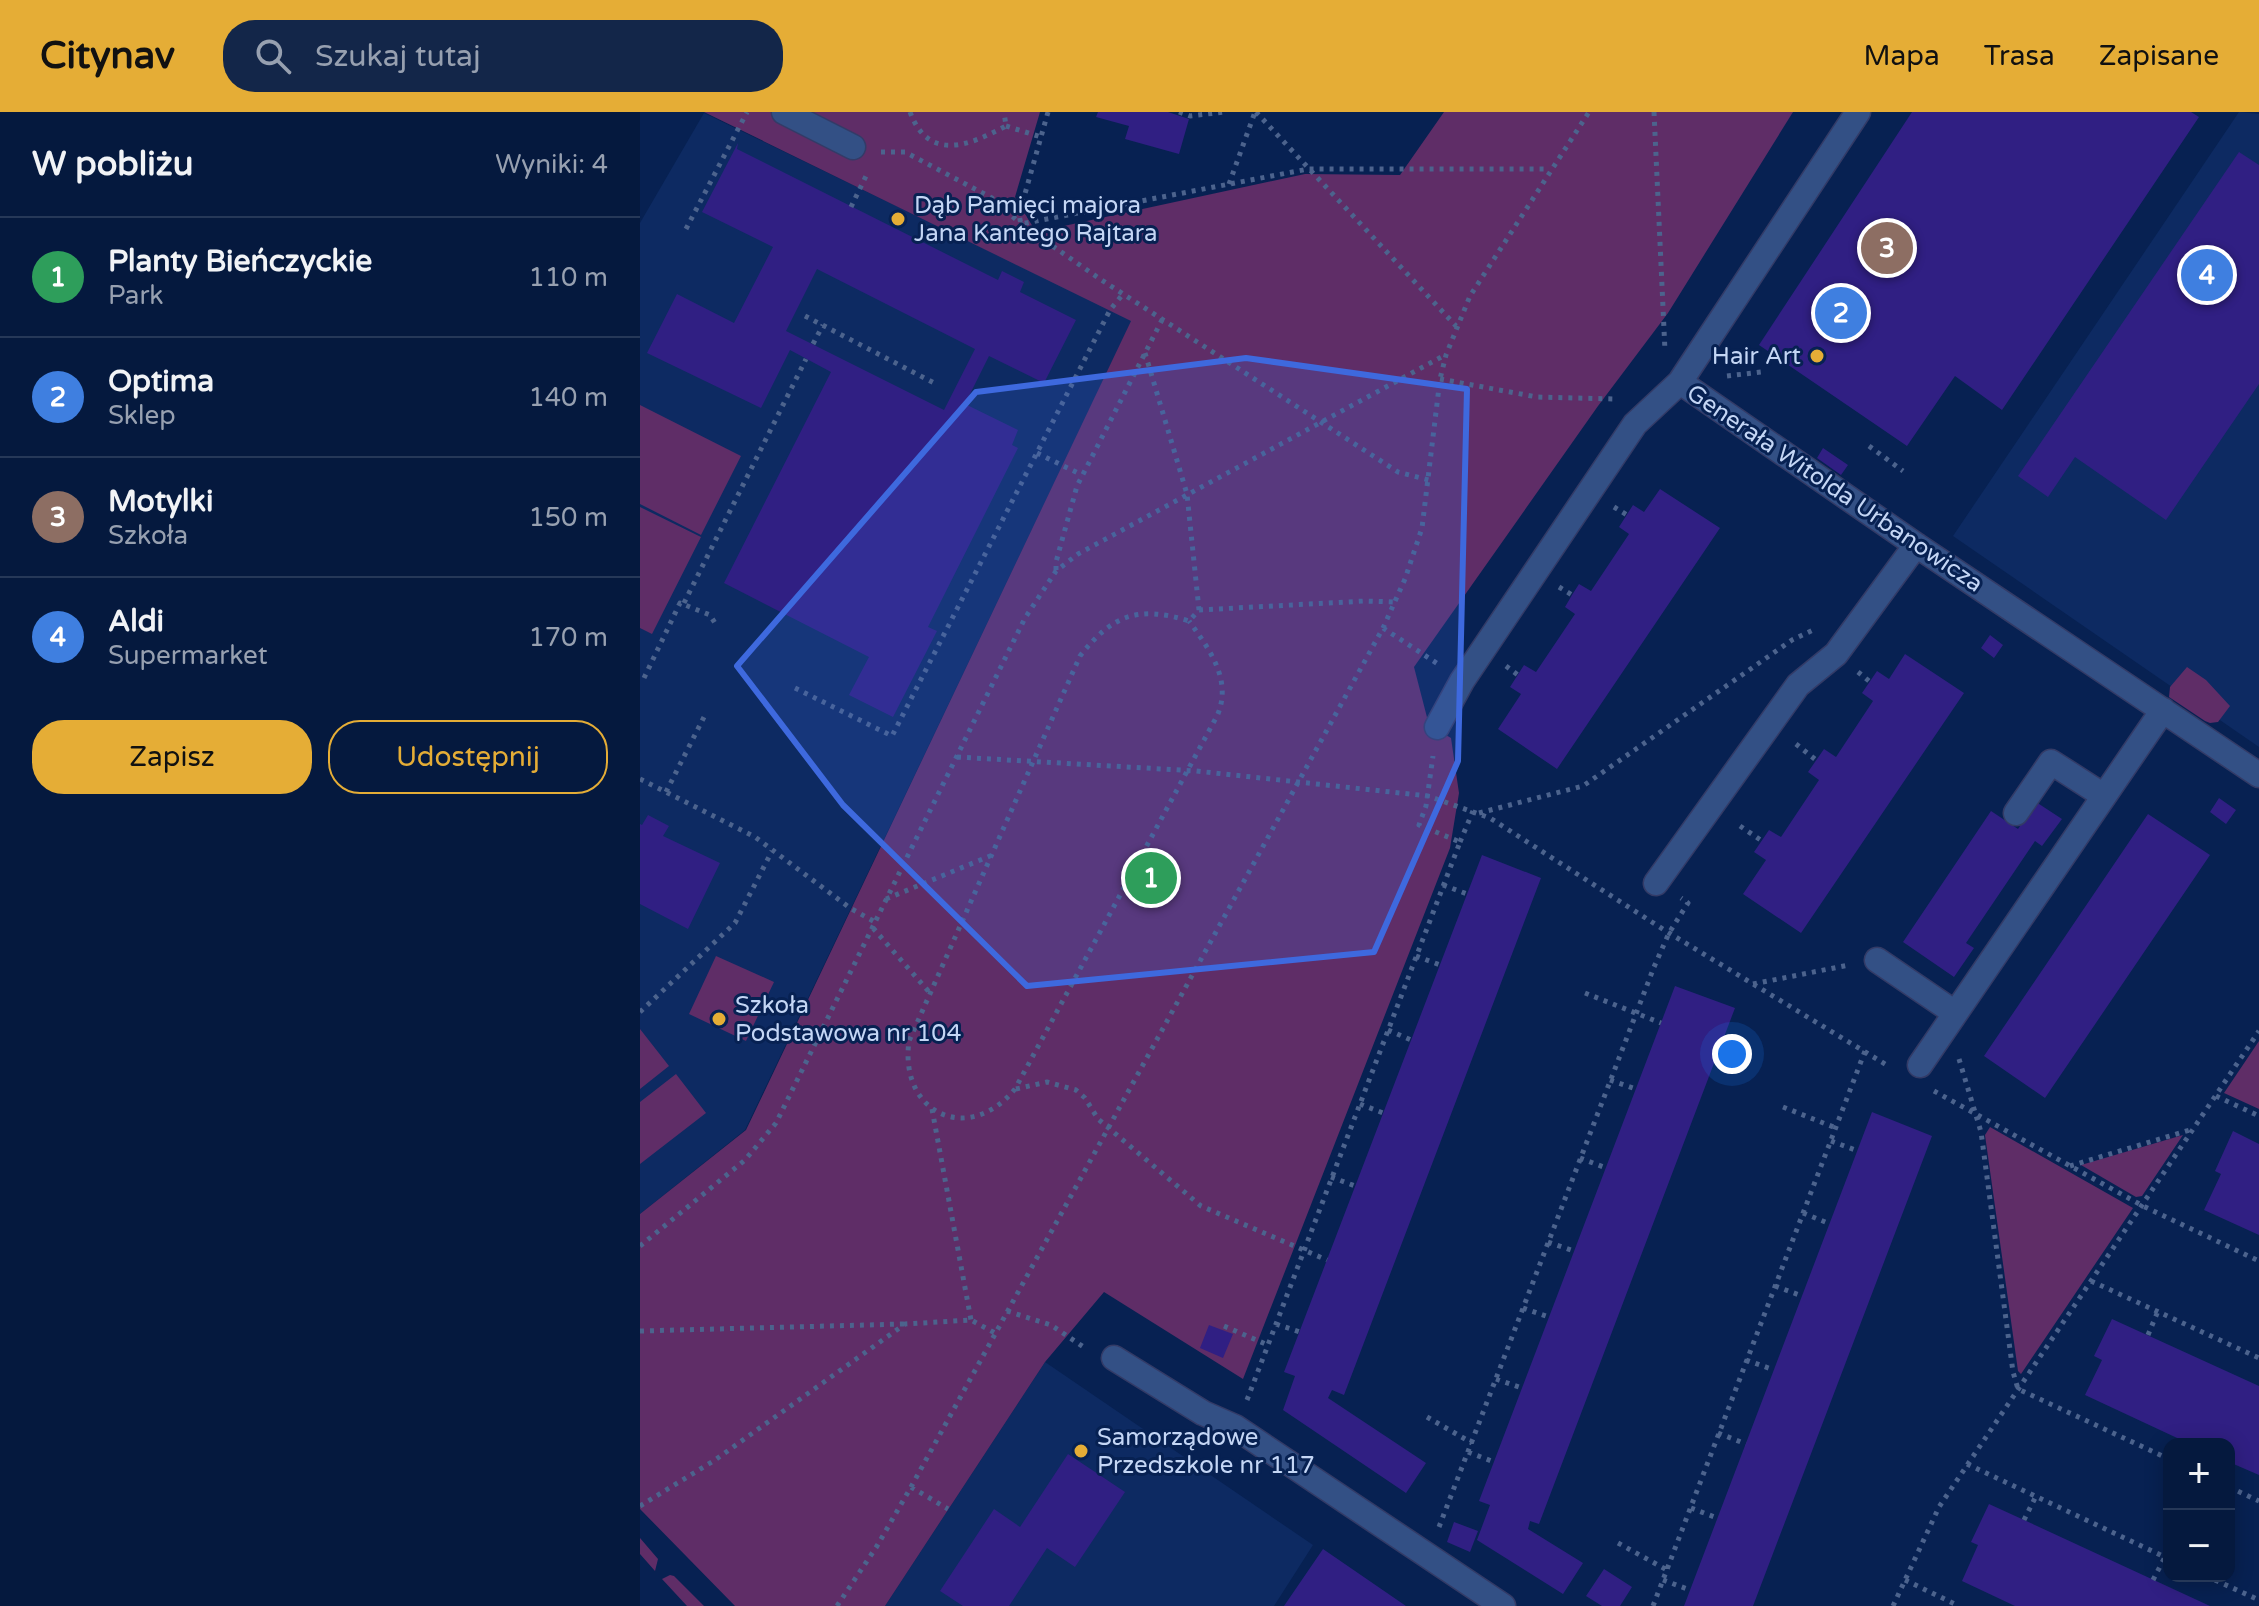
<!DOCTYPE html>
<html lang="pl">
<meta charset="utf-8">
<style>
body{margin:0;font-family:"Varela Round",sans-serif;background:#132649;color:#f1f3f6}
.controls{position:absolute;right:24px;bottom:24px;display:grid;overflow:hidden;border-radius:16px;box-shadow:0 4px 20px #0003}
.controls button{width:72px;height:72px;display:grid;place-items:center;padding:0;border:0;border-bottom:2px solid #263858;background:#05193e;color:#f1f3f6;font:40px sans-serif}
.you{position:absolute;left:1092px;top:942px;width:28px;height:28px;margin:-20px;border:6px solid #fff;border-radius:50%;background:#1a73e8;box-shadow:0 0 0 12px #1a73e833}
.badge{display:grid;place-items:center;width:52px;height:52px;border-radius:50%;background:#e5ad36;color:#fff;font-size:26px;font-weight:700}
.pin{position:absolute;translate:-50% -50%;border:4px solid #fff;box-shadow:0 2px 8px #0006}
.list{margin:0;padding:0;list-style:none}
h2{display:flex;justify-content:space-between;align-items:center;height:104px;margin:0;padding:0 32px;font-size:34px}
h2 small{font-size:26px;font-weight:400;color:#97a0b0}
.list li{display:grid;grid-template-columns:52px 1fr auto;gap:24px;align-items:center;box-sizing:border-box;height:120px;padding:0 32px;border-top:2px solid #263858}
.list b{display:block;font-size:30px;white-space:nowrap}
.list p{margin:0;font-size:26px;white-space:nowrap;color:#97a0b0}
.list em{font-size:26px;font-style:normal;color:#97a0b0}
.actions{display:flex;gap:16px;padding:24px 32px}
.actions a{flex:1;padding:18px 0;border:2px solid #e5ad36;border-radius:32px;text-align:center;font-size:28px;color:#e5ad36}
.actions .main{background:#e5ad36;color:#111}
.icon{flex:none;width:44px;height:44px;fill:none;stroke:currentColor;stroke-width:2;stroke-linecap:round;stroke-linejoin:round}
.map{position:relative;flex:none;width:1619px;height:1494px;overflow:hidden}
header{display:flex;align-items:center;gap:48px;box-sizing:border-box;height:112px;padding:0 40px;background:#e5ad36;color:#111}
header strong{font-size:38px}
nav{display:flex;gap:44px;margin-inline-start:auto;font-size:28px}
.search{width:560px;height:72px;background:#132649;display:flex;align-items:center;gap:20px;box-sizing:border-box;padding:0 28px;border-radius:32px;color:#97a0b0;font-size:30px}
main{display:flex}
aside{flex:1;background:#05193e}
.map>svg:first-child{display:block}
.built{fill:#0d2a62}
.green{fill:#5f2d67}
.building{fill:#301f83;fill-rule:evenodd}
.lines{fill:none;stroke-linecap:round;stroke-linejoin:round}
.minor-casing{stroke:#333b67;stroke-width:27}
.path{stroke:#4c638d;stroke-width:5;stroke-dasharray:4 6;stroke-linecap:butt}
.minor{stroke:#335085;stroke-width:24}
.marked{fill:#3e69de;fill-opacity:0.2;stroke:#3e69de;stroke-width:6;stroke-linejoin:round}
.poi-dot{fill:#e5ad36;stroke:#072152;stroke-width:3}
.labels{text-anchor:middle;stroke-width:6;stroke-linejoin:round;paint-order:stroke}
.poi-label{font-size:24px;fill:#c4d6f5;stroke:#072152;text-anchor:start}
.street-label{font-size:24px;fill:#c4d6f5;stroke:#072152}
</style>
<header>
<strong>Citynav</strong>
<div class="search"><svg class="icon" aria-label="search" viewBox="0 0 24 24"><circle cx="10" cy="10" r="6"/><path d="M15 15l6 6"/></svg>Szukaj tutaj</div>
<nav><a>Mapa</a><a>Trasa</a><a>Zapisane</a></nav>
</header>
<main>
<aside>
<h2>W pobliżu<small>Wyniki: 4</small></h2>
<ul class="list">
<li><span class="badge" style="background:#2e9e5b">1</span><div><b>Planty Bieńczyckie</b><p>Park</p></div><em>110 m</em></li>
<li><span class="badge" style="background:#3f7fe0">2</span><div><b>Optima</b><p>Sklep</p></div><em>140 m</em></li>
<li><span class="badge" style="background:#8d6e63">3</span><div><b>Motylki</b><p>Szkoła</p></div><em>150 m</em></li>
<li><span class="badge" style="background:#3f7fe0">4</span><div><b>Aldi</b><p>Supermarket</p></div><em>170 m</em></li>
</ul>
<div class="actions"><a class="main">Zapisz</a><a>Udostępnij</a></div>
</aside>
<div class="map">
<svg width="1619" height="1494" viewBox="0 0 1619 1494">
<rect width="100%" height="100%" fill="#072152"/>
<path class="built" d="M 1599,0 L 1619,2 L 1619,635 L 1313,424 Z
M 64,1 L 492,208 L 105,1018 L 0,1102 L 0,111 Z
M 405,1250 L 673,1433 L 634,1494 L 245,1494 Z"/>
<path class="green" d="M 64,0 L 400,0 L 375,85 L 396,120 L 665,62 L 760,63 L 804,0 L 1153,0 L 1028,201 L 958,294 L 774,555 L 789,613 L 811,626 L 819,681 L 810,736 L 603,1267 L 464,1180 L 405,1250 L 245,1494 L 95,1494 L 0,1397 L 0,1102 L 106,1018 L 491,209 Z
M 0,293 L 101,344 L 61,423 L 0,392 Z
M 0,395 L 61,425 L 12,522 L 0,516 Z
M 1547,555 L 1566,568 L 1590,594 L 1578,610 L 1570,611 L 1565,609 L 1529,585 L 1530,575 Z
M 76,844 L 134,870 L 106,929 L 49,902 Z
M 0,917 L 29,954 L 0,977 Z
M 1619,929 L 1619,997 L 1584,981 Z
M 36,962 L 66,1001 L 0,1052 L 0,990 Z
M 1350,1015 L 1493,1096 L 1381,1262 L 1378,1259 L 1345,1023 Z
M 1543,1023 L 1502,1084 L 1496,1085 L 1441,1053 Z
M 0,1426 L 18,1447 L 15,1459 L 0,1442 Z
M 30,1463 L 34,1464 L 64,1494 L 47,1494 L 22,1467 Z"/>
<path class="building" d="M 458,0 L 528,0 L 549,7 L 539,42 L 485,27 L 489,14 L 456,5 Z
M 1272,0 L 1551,0 L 1559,5 L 1362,298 L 1315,264 L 1267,334 L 1119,233 Z
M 98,31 L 97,37 L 358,168 L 362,159 L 384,170 L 380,180 L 436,208 L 404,271 L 349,244 L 325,292 L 378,318 L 372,333 L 378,336 L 288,515 L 297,519 L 253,605 L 209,583 L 229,545 L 84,471 L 191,260 L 150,238 L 121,296 L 7,241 L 37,182 L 94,211 L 133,135 L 62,100 ZM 177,157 L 335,237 L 304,298 L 146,219 Z
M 1599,40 L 1619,53 L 1619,272 L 1526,408 L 1435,345 L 1408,385 L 1378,364 Z
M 1183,336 L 1208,353 L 1201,363 L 1177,346 Z
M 1020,377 L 1080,416 L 917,657 L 858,617 L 881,582 L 870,575 L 884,553 L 896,560 L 935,502 L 925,495 L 932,483 L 939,472 L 951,479 L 989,422 L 979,415 L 993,393 L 1004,400 Z
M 1350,523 L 1363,533 L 1354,546 L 1341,536 Z
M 1265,542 L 1324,581 L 1161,821 L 1103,782 L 1126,748 L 1114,740 L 1129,718 L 1141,725 L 1179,668 L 1168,660 L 1184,637 L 1196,645 L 1233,589 L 1222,581 L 1237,559 L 1249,567 Z
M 1579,686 L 1596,698 L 1586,712 L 1570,700 Z
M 1396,690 L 1422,707 L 1402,734 L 1395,729 L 1326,831 L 1334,836 L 1314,865 L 1263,830 L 1351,699 L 1378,717 Z
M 1508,702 L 1570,743 L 1405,986 L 1344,944 Z
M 8,703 L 29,714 L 23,724 L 80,751 L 48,817 L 0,792 L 0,712 L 2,713 Z
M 842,743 L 901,766 L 704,1283 L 692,1278 L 688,1286 L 786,1351 L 766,1381 L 643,1298 L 655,1264 L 644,1260 Z
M 1035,874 L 1095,896 L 899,1412 L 890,1409 L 888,1417 L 943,1451 L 923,1482 L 837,1428 L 850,1393 L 839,1389 Z
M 1232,1000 L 1292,1024 L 1113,1494 L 1044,1494 Z
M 1593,1019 L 1619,1032 L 1619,1123 L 1564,1098 L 1581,1062 L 1575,1059 Z
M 1472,1207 L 1619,1274 L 1619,1363 L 1589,1350 L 1589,1332 L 1550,1332 L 1445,1283 L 1462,1248 L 1454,1244 Z
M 569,1213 L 593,1222 L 583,1246 L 560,1236 Z
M 428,1342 L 485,1380 L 435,1455 L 407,1436 L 369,1494 L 323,1494 L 300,1479 L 354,1397 L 380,1415 Z
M 1349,1392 L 1384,1408 L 1570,1494 L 1375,1494 L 1322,1469 L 1338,1433 L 1331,1430 Z
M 814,1410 L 838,1419 L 830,1440 L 807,1430 Z
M 683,1437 L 766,1494 L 644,1494 Z
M 964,1457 L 992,1475 L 980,1494 L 962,1494 L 946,1484 Z"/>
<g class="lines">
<defs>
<path id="minor" d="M 144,0 L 213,35
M 1040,270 L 1276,433 L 1619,663
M 797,615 L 822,569 L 995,312 L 1040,270 L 1218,0
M 1376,701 L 1411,650 L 1464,684
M 1016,771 L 1158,573 L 1196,542 L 1276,433
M 1237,848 L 1315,901
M 1280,953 L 1523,598
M 474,1246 L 563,1301 L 595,1315 L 863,1494"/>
</defs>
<use href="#minor" class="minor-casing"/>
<path class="path" d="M 270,0 C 289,51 330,33 366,14 L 364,0
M 408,0 L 379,103 L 381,112 L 668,57 L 909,57
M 539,0 L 550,4 L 584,0
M 616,0 L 816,214
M 1014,0 L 1025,239
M 366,14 L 401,25
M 241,40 L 265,40 L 352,86 L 381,112 L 460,167 L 758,360 L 789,368
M 589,72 L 615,0
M 211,95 L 227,62
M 46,117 L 107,0
M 165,204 L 298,273
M 173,232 L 183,213
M 505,241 L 547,382 L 559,498 L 549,509 C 498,493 472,503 440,544 L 269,929 C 259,1001 328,1034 375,977 L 577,604 C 593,568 569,537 549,509
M 1087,264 L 1121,260
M 800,267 L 897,285 L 977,287
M 1229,334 L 1263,359
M 397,341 L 442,363
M 974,395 L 987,403
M 416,458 L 416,450 L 437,374 L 523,206
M 919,475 L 932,483
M 44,491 L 166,247
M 559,498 L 725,489 L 754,490
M 743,516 L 798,552
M 866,554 L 878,563
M 1218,560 L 1229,569
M 4,566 L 40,491 L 70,503 L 75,511
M 155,576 L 252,624 L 470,198 L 483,182
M 1156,632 L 1176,648
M 317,645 L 556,659 L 788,684 L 850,706 L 1029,821 L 1250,955
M 0,667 L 115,725 L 210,796 L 235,810
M 26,680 L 64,605
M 839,701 L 943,674 L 1152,528 L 1173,518
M 1100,714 L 1122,729
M 820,730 L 833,699
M 803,773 L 827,782
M 246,787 L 350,744
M 233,816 L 290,881
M 776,844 L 800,853
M 1113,872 L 1209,853
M 945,881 L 1021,911
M 0,900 L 95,811 L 132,739
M 748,918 L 771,928
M 1319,947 L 1341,1020 L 1373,1260 L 1378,1277 L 1529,1347
M 970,968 L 996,977
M 376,977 L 407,970 L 436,978 L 445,986 L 458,1007 L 561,1094 L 687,1148
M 1294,979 L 1503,1094 L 1619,1149
M 1576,984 L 1619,1004
M 720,992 L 743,1001
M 1143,995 L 1196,1016
M 292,997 L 331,1208
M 1191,1029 L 1218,1039
M 940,1046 L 966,1056
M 1430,1054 L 1553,1017
M 691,1065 L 715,1074
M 1163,1101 L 1190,1112
M 908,1130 L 934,1139
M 0,1134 L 105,1048 L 136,1011 L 385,506 L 416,459 L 438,442 L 805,243
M 1451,1169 L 1619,1246
M 1135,1174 L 1162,1184
M 883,1196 L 909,1205
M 367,1199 L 411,1213 L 445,1236
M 636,1212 L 660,1220
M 584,1214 L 628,1233
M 0,1219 L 264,1212
M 1508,1223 L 1518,1199
M 1106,1248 L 1134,1258
M 856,1267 L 882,1276
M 607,1288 L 820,730 L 779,713 L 786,694 L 793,644
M 787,1305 L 832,1331
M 1078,1321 L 1106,1332
M 1535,1332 L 1538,1326
M 828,1340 L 854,1350
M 1327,1352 L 1529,1447
M 271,1375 L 308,1397
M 1589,1375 L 1619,1389
M 0,1394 L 75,1348 L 265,1212 L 331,1208 L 355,1221
M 1051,1396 L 1077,1406
M 1384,1408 L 1396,1384
M 799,1415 L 1014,855 L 1029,821 L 1048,791 L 1041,786
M 978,1431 L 1027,1458
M 1566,1464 L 1619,1488
M 1023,1468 L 1050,1478
M 1265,1468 L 1319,1494
M 1513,1468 L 1525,1445
M 197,1494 L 237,1434 L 271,1375 L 743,516 L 765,467 L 782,416 L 800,267 L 806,243 L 830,184 L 949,0
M 1013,1494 L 1225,939
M 1253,1494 L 1299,1395 L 1619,919"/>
<use href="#minor" class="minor"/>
</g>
<path class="marked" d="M 606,246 L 827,277 L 818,649 L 734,840 L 387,874 L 203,693 L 97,554 L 336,280 Z"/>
<g class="poi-dot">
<circle cx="258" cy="107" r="8"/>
<circle cx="1177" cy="244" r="8"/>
<circle cx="79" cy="907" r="8"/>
<circle cx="441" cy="1339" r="8"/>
</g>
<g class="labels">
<g class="poi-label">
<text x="274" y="101">Dąb Pamięci majora<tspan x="274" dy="28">Jana Kantego Rajtara</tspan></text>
<text x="1161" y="252" text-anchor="end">Hair Art</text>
<text x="95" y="901">Szkoła<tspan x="95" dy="28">Podstawowa nr 104</tspan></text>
<text x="457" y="1333">Samorządowe<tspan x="457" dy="28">Przedszkole nr 117</tspan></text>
</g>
<g class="street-label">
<text transform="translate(1195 376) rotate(34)" y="8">Generała Witolda Urbanowicza</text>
</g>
</g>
</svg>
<div class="controls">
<button>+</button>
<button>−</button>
</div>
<div class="you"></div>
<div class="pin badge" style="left:511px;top:766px;background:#2e9e5b">1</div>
<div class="pin badge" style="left:1201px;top:201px;background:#3f7fe0">2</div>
<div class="pin badge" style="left:1247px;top:136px;background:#8d6e63">3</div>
<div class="pin badge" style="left:1567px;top:163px;background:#3f7fe0">4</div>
</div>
</main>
